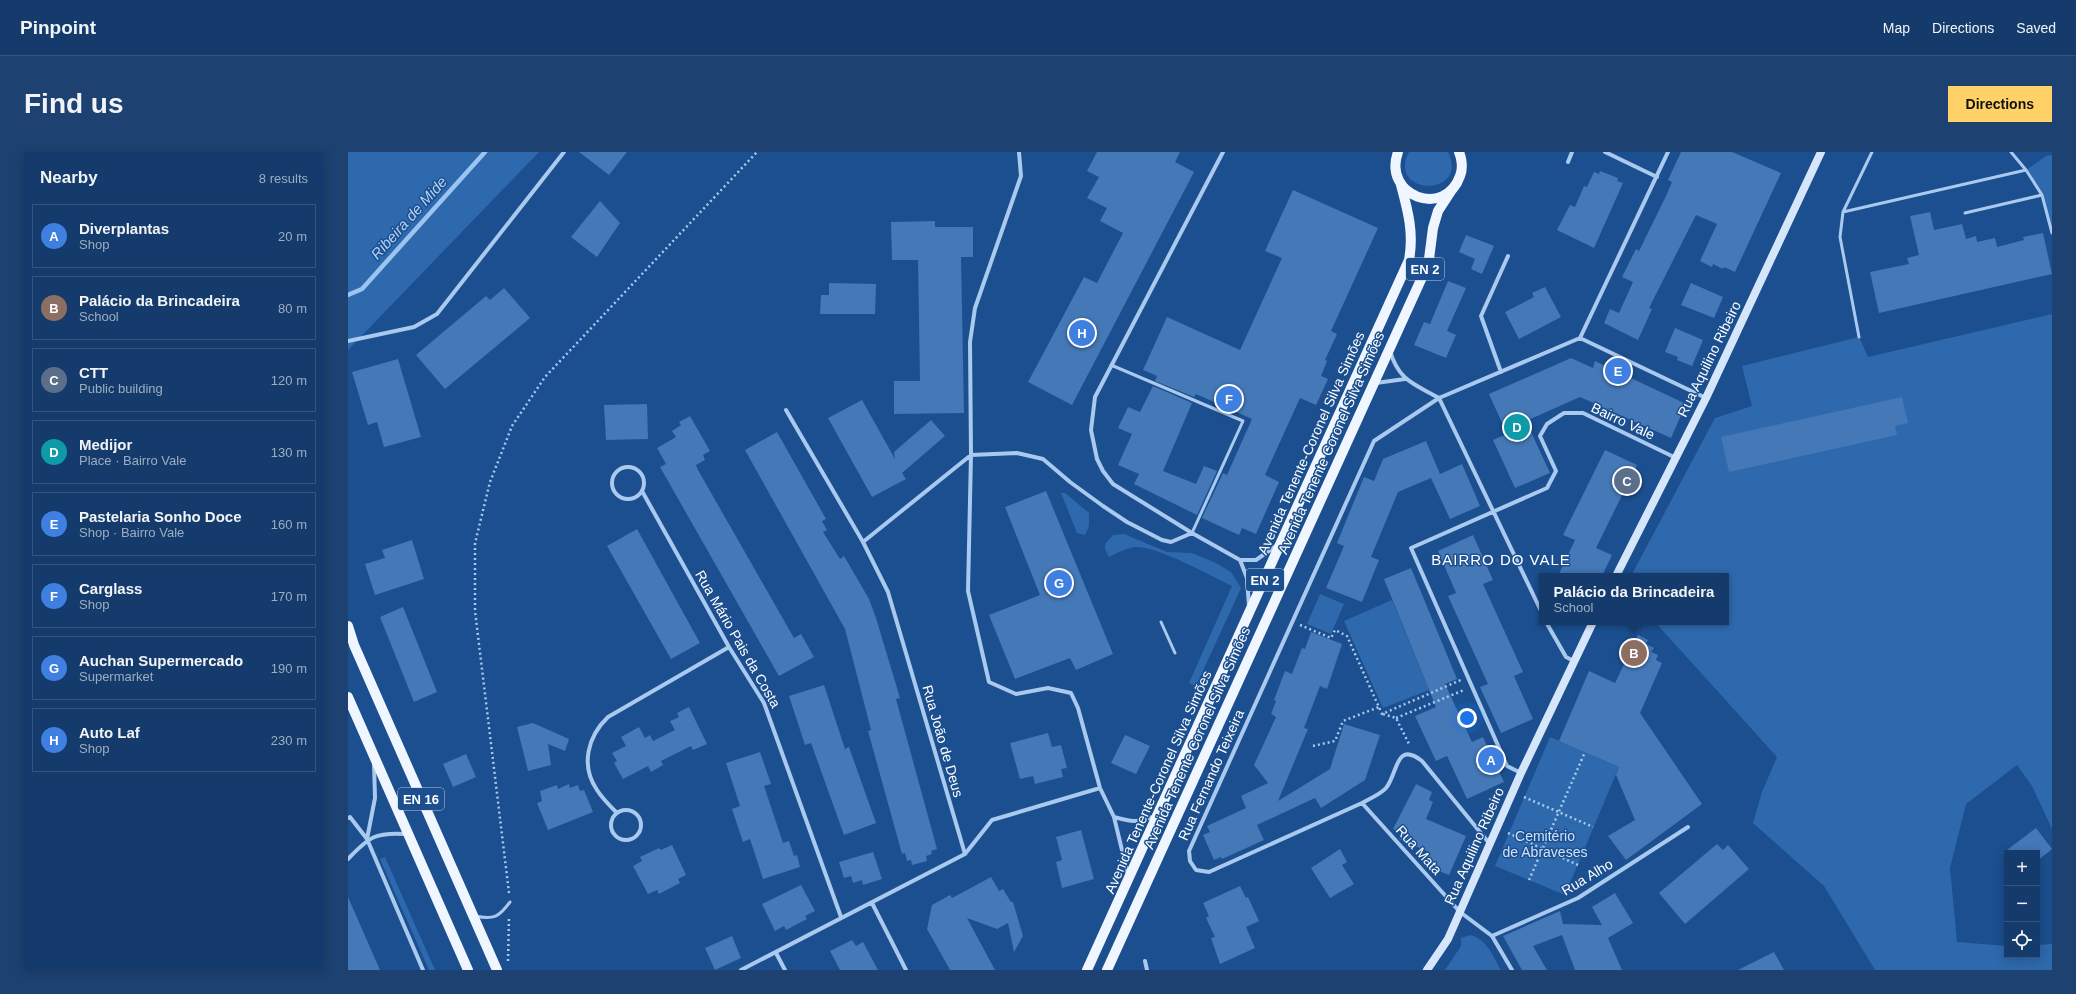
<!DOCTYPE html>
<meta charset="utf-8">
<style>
body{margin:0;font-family:Helvetica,sans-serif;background:#1d4271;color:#f1f3f6}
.controls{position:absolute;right:12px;bottom:12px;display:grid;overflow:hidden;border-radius:0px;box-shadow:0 2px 10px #0003}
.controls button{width:36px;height:36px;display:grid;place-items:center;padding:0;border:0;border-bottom:1px solid #33557e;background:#143b6b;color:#f1f3f6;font:20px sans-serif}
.you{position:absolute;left:1119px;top:566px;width:14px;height:14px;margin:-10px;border:3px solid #fff;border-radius:50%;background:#1a73e8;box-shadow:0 0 0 6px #1a73e833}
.badge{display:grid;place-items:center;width:26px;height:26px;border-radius:50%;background:#ffd166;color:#fff;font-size:13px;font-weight:700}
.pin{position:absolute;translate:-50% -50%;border:2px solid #fff;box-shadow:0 1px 4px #0006}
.popup{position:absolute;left:1191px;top:421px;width:190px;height:52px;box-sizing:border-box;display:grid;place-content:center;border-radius:0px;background:#143b6b;filter:drop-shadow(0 1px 3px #0005);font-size:13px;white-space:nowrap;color:#9dadc1}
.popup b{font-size:15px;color:#f1f3f6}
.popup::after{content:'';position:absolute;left:50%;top:100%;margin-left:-8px;border:8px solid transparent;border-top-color:#143b6b}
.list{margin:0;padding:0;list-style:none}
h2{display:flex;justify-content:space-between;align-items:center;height:52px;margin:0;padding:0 16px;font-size:17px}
h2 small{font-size:13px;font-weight:400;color:#9dadc1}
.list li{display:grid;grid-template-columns:26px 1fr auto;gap:12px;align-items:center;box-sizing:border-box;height:64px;margin:0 8px 8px;padding:0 8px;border:1px solid #33557e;border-radius:0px}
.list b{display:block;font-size:15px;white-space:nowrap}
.list p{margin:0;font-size:13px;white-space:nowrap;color:#9dadc1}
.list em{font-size:13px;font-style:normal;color:#9dadc1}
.icon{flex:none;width:22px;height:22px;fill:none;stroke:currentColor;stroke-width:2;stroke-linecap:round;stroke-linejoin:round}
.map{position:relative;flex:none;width:1704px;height:818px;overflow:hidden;border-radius:0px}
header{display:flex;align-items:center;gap:24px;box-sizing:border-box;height:56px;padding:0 20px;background:#143b6b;border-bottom:1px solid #33557e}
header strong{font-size:19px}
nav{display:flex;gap:22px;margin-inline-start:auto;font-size:14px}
.intro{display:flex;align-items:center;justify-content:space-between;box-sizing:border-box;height:96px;padding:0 24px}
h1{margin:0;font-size:28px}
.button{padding:10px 18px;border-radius:0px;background:#ffd166;color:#111;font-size:14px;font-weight:700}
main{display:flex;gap:24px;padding:0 24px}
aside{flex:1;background:#143b6b;border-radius:0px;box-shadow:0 2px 10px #0003}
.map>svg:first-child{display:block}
.green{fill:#2e69ad}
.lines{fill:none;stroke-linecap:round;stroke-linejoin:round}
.stream{stroke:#9cc4f0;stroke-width:4.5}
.building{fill:#4478b7}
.path{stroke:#a9c9ee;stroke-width:2.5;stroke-dasharray:2 3;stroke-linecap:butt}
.lane{stroke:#a9c9ee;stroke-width:3}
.street{stroke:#a9c9ee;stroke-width:4}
.secondary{stroke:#d6e6fa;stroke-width:8}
.primary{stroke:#f0f6ff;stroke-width:10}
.labels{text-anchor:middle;stroke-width:3;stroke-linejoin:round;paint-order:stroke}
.shield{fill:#1b4f8f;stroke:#bbcadd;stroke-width:1}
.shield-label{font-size:13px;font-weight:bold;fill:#fff}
.street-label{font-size:14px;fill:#fff;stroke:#1b4f8f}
.park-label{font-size:14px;fill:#cfe3fa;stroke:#1b4f8f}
.water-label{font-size:15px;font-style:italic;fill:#b5d3f5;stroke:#1b4f8f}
.neighbourhood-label{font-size:15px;letter-spacing:1px;fill:#fff;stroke:#1b4f8f}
</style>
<header>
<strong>Pinpoint</strong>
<nav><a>Map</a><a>Directions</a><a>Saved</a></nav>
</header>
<div class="intro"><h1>Find us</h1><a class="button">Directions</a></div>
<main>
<aside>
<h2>Nearby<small>8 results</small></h2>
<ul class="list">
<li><span class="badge" style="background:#3f7fe0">A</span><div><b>Diverplantas</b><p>Shop</p></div><em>20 m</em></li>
<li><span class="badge" style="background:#8d6e63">B</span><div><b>Palácio da Brincadeira</b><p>School</p></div><em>80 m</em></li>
<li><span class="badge" style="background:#5c6f8a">C</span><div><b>CTT</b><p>Public building</p></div><em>120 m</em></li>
<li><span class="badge" style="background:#0f9aa8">D</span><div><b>Medijor</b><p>Place · Bairro Vale</p></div><em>130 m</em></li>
<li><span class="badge" style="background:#3f7fe0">E</span><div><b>Pastelaria Sonho Doce</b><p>Shop · Bairro Vale</p></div><em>160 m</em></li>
<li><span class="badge" style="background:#3f7fe0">F</span><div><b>Carglass</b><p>Shop</p></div><em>170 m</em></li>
<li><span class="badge" style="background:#3f7fe0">G</span><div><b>Auchan Supermercado</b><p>Supermarket</p></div><em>190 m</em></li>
<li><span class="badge" style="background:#3f7fe0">H</span><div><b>Auto Laf</b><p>Shop</p></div><em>230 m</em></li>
</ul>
</aside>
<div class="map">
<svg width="1704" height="818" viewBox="0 0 1704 818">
<rect width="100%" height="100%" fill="#1b4f8f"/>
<path class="green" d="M 0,0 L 191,0 L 0,198 Z
M 1061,0 L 1100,0 C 1122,46 1038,44 1061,0 Z
M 1704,3 L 1704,81 L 1694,43 L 1678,18 L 1698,4 Z
M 1704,162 L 1704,677 L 1684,634 L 1669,613 L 1618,652 L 1602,716 L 1609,790 L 1659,794 L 1659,803 L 1689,803 L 1689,793 L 1704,792 L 1704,818 L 1527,818 L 1476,734 L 1405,671 L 1414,640 L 1429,605 L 1307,470 L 1378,470 L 1378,424 L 1283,424 L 1367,266 L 1404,254 L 1394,214 L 1511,185 L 1520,205 Z
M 713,341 L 717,341 L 741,361 L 741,374 L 737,383 L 729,381 Z
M 776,382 L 819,400 L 844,401 L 866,410 L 883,420 L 893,436 L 848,534 L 841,531 L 884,434 C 864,424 807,393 787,395 C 778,396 769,401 761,405 L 757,397 L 757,392 L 765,383 Z
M 972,442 L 996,452 L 983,482 L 959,472 Z
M 1044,448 L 1081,538 L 1035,556 L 996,469 Z
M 1202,585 L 1271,615 L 1217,743 L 1147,714 Z
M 37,705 L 87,818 L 81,818 L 32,707 Z
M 1122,783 C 1139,787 1145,804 1153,818 L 1097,818 L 1113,794 L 1113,786 Z"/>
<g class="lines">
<path class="stream" d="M 0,143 L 14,137 L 137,0"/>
</g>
<path class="building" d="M 231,0 L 279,0 L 261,23 Z
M 749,0 L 832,0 L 827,10 L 846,20 L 724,253 L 680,230 L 736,125 L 749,131 L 775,81 L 752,69 L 759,56 L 739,46 L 751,25 L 739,19 Z
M 1333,0 L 1384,0 L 1433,21 L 1387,120 L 1376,115 L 1375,117 L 1365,112 L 1364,115 L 1352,109 L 1369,72 L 1348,63 L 1301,156 L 1304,157 L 1290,188 L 1256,171 L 1262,157 L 1271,161 L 1285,130 L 1274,125 L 1288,97 L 1291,99 L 1318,44 L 1324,30 L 1320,28 Z
M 1252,19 L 1270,26 L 1269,29 L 1275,31 L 1246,96 L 1209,78 L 1222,53 L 1227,55 L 1236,34 L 1239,35 L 1246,20 L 1251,22 Z
M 945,38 L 1030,76 L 983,179 L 989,182 L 977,208 L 979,209 L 973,224 L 980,227 L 968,253 L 952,246 L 917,323 L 931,330 L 908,382 L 894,376 L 891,383 L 854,366 L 875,321 L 879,323 L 904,267 L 848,242 L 846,245 L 807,229 L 809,224 L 795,218 L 819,165 L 892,198 L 934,106 L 917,99 Z
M 252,49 L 272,71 L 249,105 L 223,85 Z
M 1582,60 L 1586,78 L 1614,72 L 1618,87 L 1628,84 L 1629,90 L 1647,86 L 1649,95 L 1676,88 L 1675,85 L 1695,81 L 1704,122 L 1531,161 L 1522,120 L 1561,112 L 1559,106 L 1571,103 L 1562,64 Z
M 587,69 L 587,75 L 625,75 L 625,105 L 613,105 L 616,261 L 546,262 L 546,229 L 572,229 L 570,108 L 544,108 L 543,70 Z
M 1118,83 L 1146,94 L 1134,122 L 1123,117 L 1127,107 L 1111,100 Z
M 1100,129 L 1118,136 L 1099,179 L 1108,183 L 1098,206 L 1066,193 L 1076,170 L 1082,172 Z
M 481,131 L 528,132 L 527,162 L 472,162 L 473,143 L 481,143 Z
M 1343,131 L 1375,145 L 1366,166 L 1333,153 Z
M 1197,135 L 1213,165 L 1171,187 L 1157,160 L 1186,145 L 1184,141 Z
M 156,136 L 182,166 L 97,237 L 68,203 L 138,144 L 142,148 Z
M 1327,176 L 1355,188 L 1344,214 L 1329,208 L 1330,205 L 1317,200 Z
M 1223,206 L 1245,216 L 1247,209 L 1338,252 L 1323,286 L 1232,245 L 1178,269 L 1202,321 L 1167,336 L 1145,288 L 1159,282 L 1141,242 Z
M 50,207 L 73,285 L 36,295 L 29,270 L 20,273 L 4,220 Z
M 805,234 L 844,251 L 815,319 L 848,332 L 856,314 L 869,319 L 849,363 L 786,332 L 791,322 L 770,313 L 784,282 L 770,276 L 780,255 L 792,260 Z
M 1554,245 L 1560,271 L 1547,274 L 1549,283 L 1381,320 L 1373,285 Z
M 514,248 L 547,307 L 546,300 L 583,268 L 597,284 L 554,321 L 558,327 L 524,345 L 480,266 Z
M 299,252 L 300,287 L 258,288 L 256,253 Z
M 342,264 L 362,299 L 355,303 L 357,308 L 348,313 L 350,318 L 446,486 L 453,482 L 466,505 L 431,524 L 312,315 L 318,312 L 309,296 L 328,285 L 324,279 L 333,273 L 331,270 Z
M 429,280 L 478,367 L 474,369 L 479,378 L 475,380 L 492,407 L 496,404 L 521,447 L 528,466 L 552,546 L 548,547 L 589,697 L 583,699 L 584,702 L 578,704 L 579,709 L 564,713 L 563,708 L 559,709 L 557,701 L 554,702 L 520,579 L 523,578 L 497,477 L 397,298 Z
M 1078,289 L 1092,322 L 1114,312 L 1132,354 L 1102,367 L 1083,326 L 1050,340 L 1023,405 L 1031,408 L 1014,450 L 978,436 L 996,394 L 989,391 L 1016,325 L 1026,329 L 1035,307 Z
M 1257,298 L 1289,313 L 1248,396 L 1264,403 L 1254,424 L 1210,424 L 1227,388 L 1215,383 Z
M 698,339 L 765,502 L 728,518 L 722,506 L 667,527 L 641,463 L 692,443 L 657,355 Z
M 289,377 L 352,491 L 323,507 L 259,394 Z
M 1125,383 L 1145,428 L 1135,432 L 1175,520 L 1166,524 L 1185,567 L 1153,581 L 1132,535 L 1140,532 L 1100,444 L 1108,441 L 1090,399 Z
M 64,388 L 76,427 L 27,443 L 17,412 L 37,406 L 34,398 Z
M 1063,416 L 1109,527 L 1097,532 L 1124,590 L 1135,585 L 1156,630 L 1119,647 L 1099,604 L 1088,609 L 1067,564 L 1088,555 L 1036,427 Z
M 55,455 L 89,540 L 66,550 L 32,465 Z
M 963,480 L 994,492 L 979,537 L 972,534 L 956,576 L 960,577 L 930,649 L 982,617 L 996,572 L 1032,583 L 1017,628 L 973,656 L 967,646 L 909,673 L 916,688 L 874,707 L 873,705 L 866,708 L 855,683 L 862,680 L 859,674 L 898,656 L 893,644 L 920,631 L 906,613 L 928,565 L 923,562 L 928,549 L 926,548 L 937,519 L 944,522 L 954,496 L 957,497 Z
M 1290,483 L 1300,488 L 1298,492 L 1306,496 L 1303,500 L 1310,503 L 1308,508 L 1314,511 L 1292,561 L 1354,652 L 1278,708 L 1260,684 L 1287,668 L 1268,623 L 1271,615 L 1211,589 L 1241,519 L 1267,531 Z
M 476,533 L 497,597 L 501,595 L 528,671 L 496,683 L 463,591 L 457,593 L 441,544 Z
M 341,555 L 359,592 L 345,598 L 343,594 L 313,609 L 315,613 L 303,620 L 300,614 L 275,627 L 266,611 L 269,609 L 264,601 L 278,594 L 273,585 L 291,575 L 297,586 L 302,583 L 305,589 L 327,578 L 322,569 L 331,565 L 329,561 Z
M 185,571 L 221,587 L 217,599 L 200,592 L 203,613 L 180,619 L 169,575 Z
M 700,581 L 704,595 L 713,593 L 719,616 L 713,617 L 715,625 L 687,632 L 685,624 L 672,627 L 662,591 Z
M 777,583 L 802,594 L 788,622 L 763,611 Z
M 412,600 L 423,632 L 416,634 L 435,691 L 441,689 L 446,704 L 449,703 L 452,715 L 415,727 L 402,687 L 395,690 L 384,657 L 392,654 L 378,611 Z
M 118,602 L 128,625 L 105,635 L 95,612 Z
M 221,632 L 222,636 L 230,633 L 232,639 L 236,638 L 245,660 L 200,678 L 189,651 L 194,649 L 192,639 L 209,633 L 210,637 Z
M 1068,632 L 1084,640 L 1081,648 L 1085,650 L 1078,667 L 1118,684 L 1101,723 L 1076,713 L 1081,700 L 1051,687 L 1053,681 L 1045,677 Z
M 1688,676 L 1704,697 L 1689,709 L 1689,701 L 1655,701 Z
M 733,678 L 746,727 L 714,736 L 708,710 L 714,708 L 708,685 Z
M 1369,692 L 1375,698 L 1380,693 L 1401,717 L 1337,772 L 1311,741 Z
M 324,693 L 338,723 L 330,727 L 332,731 L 311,742 L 309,738 L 300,742 L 285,714 L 294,709 L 292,705 L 311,696 L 313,698 Z
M 992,697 L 999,710 L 994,713 L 1006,732 L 982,746 L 963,716 Z
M 525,700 L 534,727 L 515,733 L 514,728 L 505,731 L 503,724 L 496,726 L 491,710 Z
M 643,725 L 651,739 L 655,737 L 663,750 L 665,750 L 675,784 L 666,800 L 660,771 L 649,777 L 619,766 L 647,818 L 602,818 L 579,777 L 584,753 L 602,743 L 604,746 Z
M 453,733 L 467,759 L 457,764 L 459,767 L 438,778 L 436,774 L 427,779 L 414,752 Z
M 892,734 L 898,746 L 900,745 L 911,769 L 898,775 L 907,796 L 872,812 L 863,786 L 867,785 L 858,766 L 861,764 L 855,751 Z
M 1267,741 L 1285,771 L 1260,786 L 1274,818 L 1227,818 L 1214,783 L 1185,794 L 1199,818 L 1174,818 L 1155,784 L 1212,759 L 1215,772 L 1254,773 L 1244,755 Z
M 0,745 L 32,818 L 0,818 Z
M 384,784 L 393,806 L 367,818 L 357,796 Z
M 504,788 L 508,794 L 515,790 L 530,818 L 492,818 L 482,799 Z
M 1426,800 L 1436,818 L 1390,818 Z"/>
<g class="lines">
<path class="path" d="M 952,473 L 983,486 L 987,478 L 999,484 L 1034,562 L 1113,528
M 1035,562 L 1048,566 L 1062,594
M 1048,566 L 1116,538
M 965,594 L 987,589 L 995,569 L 1031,555
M 1176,645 L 1245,675
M 1160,681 L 1230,713
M 1181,728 L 1237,600
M 161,741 L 127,459 L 127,391 L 142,330 L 164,274 L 197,225 L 409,0
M 160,809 L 161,764"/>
<path class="lane" d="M 1663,0 L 1678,18 L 1694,43 L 1704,81
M 1495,60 L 1678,18
M 1617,61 L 1694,43
M 1511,185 L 1492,85 L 1495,60 L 1524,0
M 763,213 L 895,269 L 844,381
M 813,470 L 827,501
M 127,764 C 146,768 151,765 162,750"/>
<path class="street" d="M 671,0 L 673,24 L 627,156 L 622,190 L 623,303 L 620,439 L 641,530 L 668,542 L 700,536 L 723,541 L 730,556 L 752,636 L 766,665 L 780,723
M 1257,0 L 1309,25
M 1220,10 L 1224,0
M 1232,186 L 1358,246
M 0,189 L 66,175 L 89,162 L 216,0
M 1042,199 C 1051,229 1066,232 1091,246 L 1194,461
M 1153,220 L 1133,164 L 1160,104
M 1028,231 L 1057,227
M264 331a16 16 0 1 1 32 0a16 16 0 1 1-32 0Z
M 294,339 L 381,495 L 416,551 L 493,765
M 844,381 L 765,332 L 755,319 L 749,307 L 743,278 L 747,245 L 875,0
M 515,390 L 623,303 L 669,301 L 695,307 L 722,330 L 755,354 L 779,370 L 814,388 L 823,390 L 844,381 L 892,408 L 908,408 L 928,394
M 892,408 L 899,426 L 901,454
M 1198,470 L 1218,505 L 1226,509
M 1173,621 L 1159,614 L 1063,396 L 1199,336 L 1208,319 L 1192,284 L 1199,272 L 1216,261 L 1235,261 L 1328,306
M 1014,651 L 1112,760 L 1144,784 L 1164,818
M263 673a15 15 0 1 1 30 0a15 15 0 1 1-30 0Z
M 269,661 C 262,654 254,646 249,638 C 232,613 240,584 260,565 L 381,495
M 766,665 C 784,670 789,671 807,664
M 0,666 L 2,665 L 19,687 L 75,818
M 19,687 L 27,646 L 26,612
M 1141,691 L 1074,609 C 1047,588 1050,622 1038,636 C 1033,642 1021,647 1014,651 L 861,720 L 848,718 L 842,709 L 841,699 L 1026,289 L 1091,246 L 1232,186 L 1320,0
M 617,702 L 644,668 L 752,636
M 0,707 C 21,685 27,680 58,682
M 524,751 L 558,818
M 1144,784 L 1230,746 L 1340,675
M 428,801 L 437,818
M 797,809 L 799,818
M 393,818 L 617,702 L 540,440 L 515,390 L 438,258"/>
<path class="secondary" d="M 1268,424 L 1358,246 L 1473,0
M 1079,818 L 1100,787 L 1173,621 L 1245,470"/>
<path class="primary" d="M 1050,0 C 1034,44 1097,67 1112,24 C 1115,17 1114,7 1111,0
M 0,474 L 6,493 L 149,818
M 0,545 L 120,818
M 739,818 L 1061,108 C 1066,81 1060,59 1053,33
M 759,818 L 1076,121 L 1081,107 L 1085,76 L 1090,59 L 1105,36"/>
</g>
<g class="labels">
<g class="shield">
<rect x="1058" y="106" width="38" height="22" rx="3"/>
<rect x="898" y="417" width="38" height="22" rx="3"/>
<rect x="50" y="636" width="46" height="22" rx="3"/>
</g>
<g class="shield-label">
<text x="1077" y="122">EN 2</text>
<text x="917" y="433">EN 2</text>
<text x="73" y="652">EN 16</text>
</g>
<g class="street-label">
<text transform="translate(1361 207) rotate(-64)" y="5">Rua Aquilino Ribeiro</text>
<text transform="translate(1275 269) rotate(25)" y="5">Bairro Vale</text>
<text transform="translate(963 291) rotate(-66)" y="5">Avenida Tenente-Coronel Silva Simões</text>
<text transform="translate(983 291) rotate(-66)" y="5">Avenida Tenente Coronel Silva Simões</text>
<text transform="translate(390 487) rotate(60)" y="5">Rua Mário Pais da Costa</text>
<text transform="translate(849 586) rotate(-66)" y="5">Avenida Tenente Coronel Silva Simões</text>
<text transform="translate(595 589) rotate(74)" y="5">Rua João de Deus</text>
<text transform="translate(863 623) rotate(-66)" y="5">Rua Fernando Teixeira</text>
<text transform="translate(810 630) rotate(-66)" y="5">Avenida Tenente-Coronel Silva Simões</text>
<text transform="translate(1126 694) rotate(-66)" y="5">Rua Aquilino Ribeiro</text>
<text transform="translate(1071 698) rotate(48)" y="5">Rua Mata</text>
<text transform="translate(1239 725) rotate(-31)" y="5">Rua Alho</text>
</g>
<g class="park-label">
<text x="1197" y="689">Cemitério<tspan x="1197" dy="16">de Abraveses</tspan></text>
</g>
<g class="water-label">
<text transform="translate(61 66) rotate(-48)" y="5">Ribeira de Mide</text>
</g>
<g class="neighbourhood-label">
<text x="1153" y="413">BAIRRO DO VALE</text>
</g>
</g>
</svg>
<div class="controls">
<button>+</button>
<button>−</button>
<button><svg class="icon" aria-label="locate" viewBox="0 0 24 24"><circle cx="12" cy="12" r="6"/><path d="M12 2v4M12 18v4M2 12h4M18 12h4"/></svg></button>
</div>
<div class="you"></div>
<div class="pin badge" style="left:1143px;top:608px;background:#3f7fe0">A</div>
<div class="pin badge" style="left:1286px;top:501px;background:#8d6e63">B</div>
<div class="popup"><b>Palácio da Brincadeira</b>School</div>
<div class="pin badge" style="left:1279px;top:329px;background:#5c6f8a">C</div>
<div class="pin badge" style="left:1169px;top:275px;background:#0f9aa8">D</div>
<div class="pin badge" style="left:1270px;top:219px;background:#3f7fe0">E</div>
<div class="pin badge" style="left:881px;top:247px;background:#3f7fe0">F</div>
<div class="pin badge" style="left:711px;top:431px;background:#3f7fe0">G</div>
<div class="pin badge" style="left:734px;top:181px;background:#3f7fe0">H</div>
</div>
</main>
